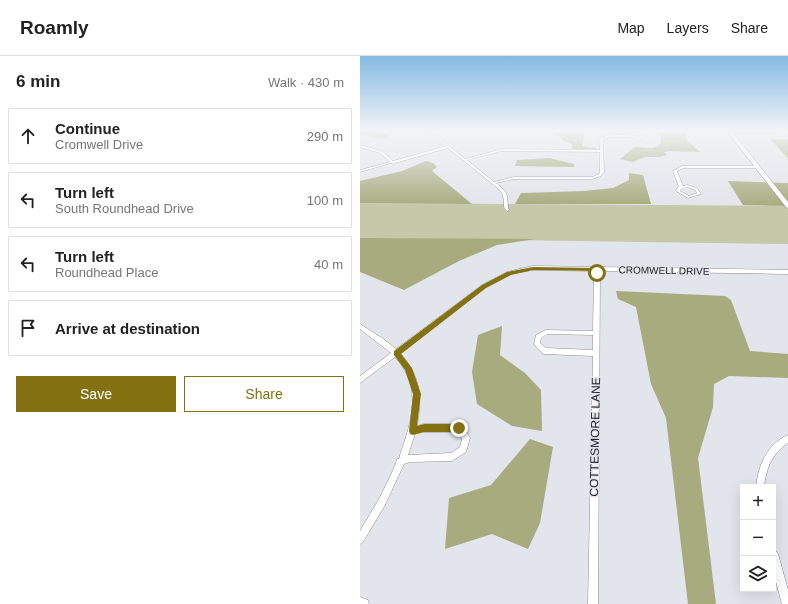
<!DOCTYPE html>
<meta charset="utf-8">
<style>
body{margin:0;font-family:Helvetica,sans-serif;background:#f2f2f2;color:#222}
.controls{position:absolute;right:12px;bottom:12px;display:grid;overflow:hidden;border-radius:0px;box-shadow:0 4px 16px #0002}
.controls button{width:36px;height:36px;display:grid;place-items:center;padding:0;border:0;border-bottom:1px solid #e0e0e0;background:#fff;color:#222;font:20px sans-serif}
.stop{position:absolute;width:12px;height:12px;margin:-9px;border:3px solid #847111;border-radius:50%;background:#fff}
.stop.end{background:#847111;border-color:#fff;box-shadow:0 1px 4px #0008}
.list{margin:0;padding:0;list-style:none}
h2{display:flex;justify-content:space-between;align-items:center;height:52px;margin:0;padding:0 16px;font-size:17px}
h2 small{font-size:13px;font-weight:400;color:#767676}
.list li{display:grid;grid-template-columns:26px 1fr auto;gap:12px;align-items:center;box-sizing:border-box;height:56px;margin:0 8px 8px;padding:0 8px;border:1px solid #e0e0e0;border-radius:0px}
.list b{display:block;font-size:15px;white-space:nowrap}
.list p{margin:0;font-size:13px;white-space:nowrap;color:#767676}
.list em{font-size:13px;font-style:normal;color:#767676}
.actions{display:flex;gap:8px;padding:12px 16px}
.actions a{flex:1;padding:9px 0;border:1px solid #847111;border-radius:0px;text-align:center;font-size:14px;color:#847111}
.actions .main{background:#847111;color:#fff}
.icon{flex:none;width:22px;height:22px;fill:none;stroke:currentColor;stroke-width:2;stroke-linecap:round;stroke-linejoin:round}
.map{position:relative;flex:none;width:428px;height:548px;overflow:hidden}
header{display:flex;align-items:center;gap:24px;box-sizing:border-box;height:56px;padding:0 20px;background:#fff;border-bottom:1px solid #e0e0e0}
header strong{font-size:19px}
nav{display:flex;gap:22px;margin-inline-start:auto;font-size:14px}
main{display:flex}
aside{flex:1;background:#fff}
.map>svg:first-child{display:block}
.green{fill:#c5c8a9}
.forest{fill:#a7ab7d}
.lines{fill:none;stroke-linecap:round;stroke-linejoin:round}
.minor-casing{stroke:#8e8f95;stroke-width:1}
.primary-casing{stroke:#8e8f95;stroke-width:1}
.minor{fill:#fff;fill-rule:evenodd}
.primary{fill:#fff;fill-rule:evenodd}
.route{fill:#847111}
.labels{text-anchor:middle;stroke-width:3;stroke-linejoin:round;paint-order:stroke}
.street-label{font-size:10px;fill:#1c1d1f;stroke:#e3e5ec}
.near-street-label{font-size:12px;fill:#1c1d1f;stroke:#e3e5ec}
</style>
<header>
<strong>Roamly</strong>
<nav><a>Map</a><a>Layers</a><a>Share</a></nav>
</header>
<main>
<aside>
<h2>6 min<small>Walk · 430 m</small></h2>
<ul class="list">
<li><svg class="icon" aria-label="ahead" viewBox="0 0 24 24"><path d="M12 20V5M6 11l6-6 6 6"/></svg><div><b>Continue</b><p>Cromwell Drive</p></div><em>290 m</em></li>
<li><svg class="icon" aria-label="left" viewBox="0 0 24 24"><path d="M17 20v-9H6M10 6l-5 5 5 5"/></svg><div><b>Turn left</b><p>South Roundhead Drive</p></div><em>100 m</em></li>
<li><svg class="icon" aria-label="left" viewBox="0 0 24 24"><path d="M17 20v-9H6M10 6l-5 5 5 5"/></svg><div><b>Turn left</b><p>Roundhead Place</p></div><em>40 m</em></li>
<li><svg class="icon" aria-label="arrive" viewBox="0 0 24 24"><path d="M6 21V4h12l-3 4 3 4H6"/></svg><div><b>Arrive at destination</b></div></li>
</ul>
<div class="actions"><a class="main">Save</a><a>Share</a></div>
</aside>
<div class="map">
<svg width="428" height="548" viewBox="0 0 428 548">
<rect width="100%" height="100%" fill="#e3e5ec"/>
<path class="green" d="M 0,147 L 428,150 L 428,188 L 0,182 Z"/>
<path class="forest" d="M 0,74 L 27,78 L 29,81 L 25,83 L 0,79 Z
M 205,74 L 225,74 L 222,90 L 236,92 L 236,93 L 212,93 L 212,88 L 204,85 L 195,77 Z
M 307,74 L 324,74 L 327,76 L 326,83 L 340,96 L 309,95 L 304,96 L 307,99 L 300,101 L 285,101 L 273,106 L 260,103 L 274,91 L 293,92 L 300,89 L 301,81 L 299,76 L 307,76 Z
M 410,83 L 428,83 L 428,102 Z
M 189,102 L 214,108 L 214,111 L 155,110 L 157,104 Z
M 66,105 L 73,107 L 77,111 L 72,115 L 112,148 L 0,147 L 0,125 L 42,115 Z
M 269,117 L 283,119 L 291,148 L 155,148 L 161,137 L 224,135 L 253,132 L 269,124 Z
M 368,125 L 428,127 L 428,150 L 383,149 Z
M 0,182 L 175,183 L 137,189 L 99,205 L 44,234 L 0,216 Z
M 256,235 L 365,240 L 371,244 L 390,295 L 428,298 L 428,322 L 369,320 L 354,328 L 353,351 L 338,402 L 356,548 L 328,548 L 306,362 L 291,328 L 276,251 L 258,243 Z
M 142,270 L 140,299 L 165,317 L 181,334 L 182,375 L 152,370 L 117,348 L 112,316 L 118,279 Z
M 170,383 L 193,391 L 180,467 L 168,493 L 132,478 L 85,493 L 89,442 L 131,429 Z"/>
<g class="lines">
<defs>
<path id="minor" d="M 67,74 L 70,74 L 105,103 L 142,93 L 240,94 L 239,85 L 242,81 L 252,79 L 269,79 L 275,76 L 287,80 L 279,84 L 269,81 L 252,81 L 244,83 L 243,85 L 244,116 L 241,120 L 233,123 L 154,123 L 136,127 C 141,131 146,135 147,140 C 148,145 147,149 149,154 L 147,155 C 142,151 145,146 143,140 C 143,138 140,135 140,134 L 88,92 L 35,107 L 34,108 L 31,107 L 0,116 L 0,114 L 30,106 L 20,97 L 0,91 L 0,89 L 22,95 L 33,105 L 86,90 ZM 275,78 L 282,80 L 279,82 L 273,80 L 273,79 ZM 142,95 L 240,96 L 240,116 L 239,118 L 232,121 L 154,121 L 134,126 L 107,104 Z
M 417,74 L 422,74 L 411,77 L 370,77 L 368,76 L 370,75 L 411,75 Z
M 322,110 L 397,110 L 399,111 L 397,112 L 324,112 L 317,115 L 323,130 L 327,129 L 337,132 L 341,138 L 328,142 L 316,135 L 318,131 L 319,131 L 313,115 ZM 327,131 L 335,134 L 337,137 L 329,140 L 320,135 L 321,133 Z
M 173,210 L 428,214 L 428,218 L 240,215 L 238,548 L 228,548 L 233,300 L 184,298 L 182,297 L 174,288 L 176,279 L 186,274 L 233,275 L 234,215 L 173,214 L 150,218 L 126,231 L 40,297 C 61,321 62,341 57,370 L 64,368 L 99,368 L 102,369 L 110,382 L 106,396 L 92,405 L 50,406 L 44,408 L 25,449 L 3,486 L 0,488 L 0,475 L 19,443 L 30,421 L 36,407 L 37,403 L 39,403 L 40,399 C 52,364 63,332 35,301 L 0,327 L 0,320 L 31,297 L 0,273 L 0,268 L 22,282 L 36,293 L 122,229 L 147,216 ZM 187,278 L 233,279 L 233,294 L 186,292 L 180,287 L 181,282 ZM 64,376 L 97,376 L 102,383 L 100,391 L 91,397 L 48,399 L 55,378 Z
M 428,379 L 428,387 C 412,397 406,413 404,431 L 396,431 C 398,410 407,388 428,379 Z
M 413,493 L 416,495 L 418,498 L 428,534 L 428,548 L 422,548 L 413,515 Z
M 0,541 L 8,544 L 9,548 L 0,548 Z"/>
<path id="primary" d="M 366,74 L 371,74 L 428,146 L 428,152 L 426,151 Z"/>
</defs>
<use href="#minor" class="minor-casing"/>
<use href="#primary" class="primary-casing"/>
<use href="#minor" class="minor"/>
<use href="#primary" class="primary"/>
</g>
<linearGradient id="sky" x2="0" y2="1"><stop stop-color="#84bbe2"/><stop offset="0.49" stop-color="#f2f3f6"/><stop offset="1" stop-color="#f2f3f6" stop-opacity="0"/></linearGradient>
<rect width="428" height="151" fill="url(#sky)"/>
<path class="route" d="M 173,211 L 237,212 L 240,214 L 240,217 L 237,219 L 235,215 L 173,214 L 151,219 L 126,232 L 41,298 L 52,312 L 61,338 L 57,370 L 64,368 L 99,368 L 103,372 L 99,376 L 64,376 L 53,379 L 50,378 L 49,375 L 53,338 L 45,314 L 34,299 L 34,295 L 122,229 L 147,216 Z"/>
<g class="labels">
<g class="street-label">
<text transform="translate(304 214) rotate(1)" y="4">CROMWELL DRIVE</text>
</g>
<g class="near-street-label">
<text transform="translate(235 381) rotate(-89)" y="4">COTTESMORE LANE</text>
</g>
</g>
</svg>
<div class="controls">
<button>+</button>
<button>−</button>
<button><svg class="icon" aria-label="layers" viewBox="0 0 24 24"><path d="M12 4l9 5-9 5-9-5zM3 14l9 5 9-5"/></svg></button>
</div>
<div class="stop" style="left:237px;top:217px"></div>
<div class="stop end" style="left:99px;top:372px"></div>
</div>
</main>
